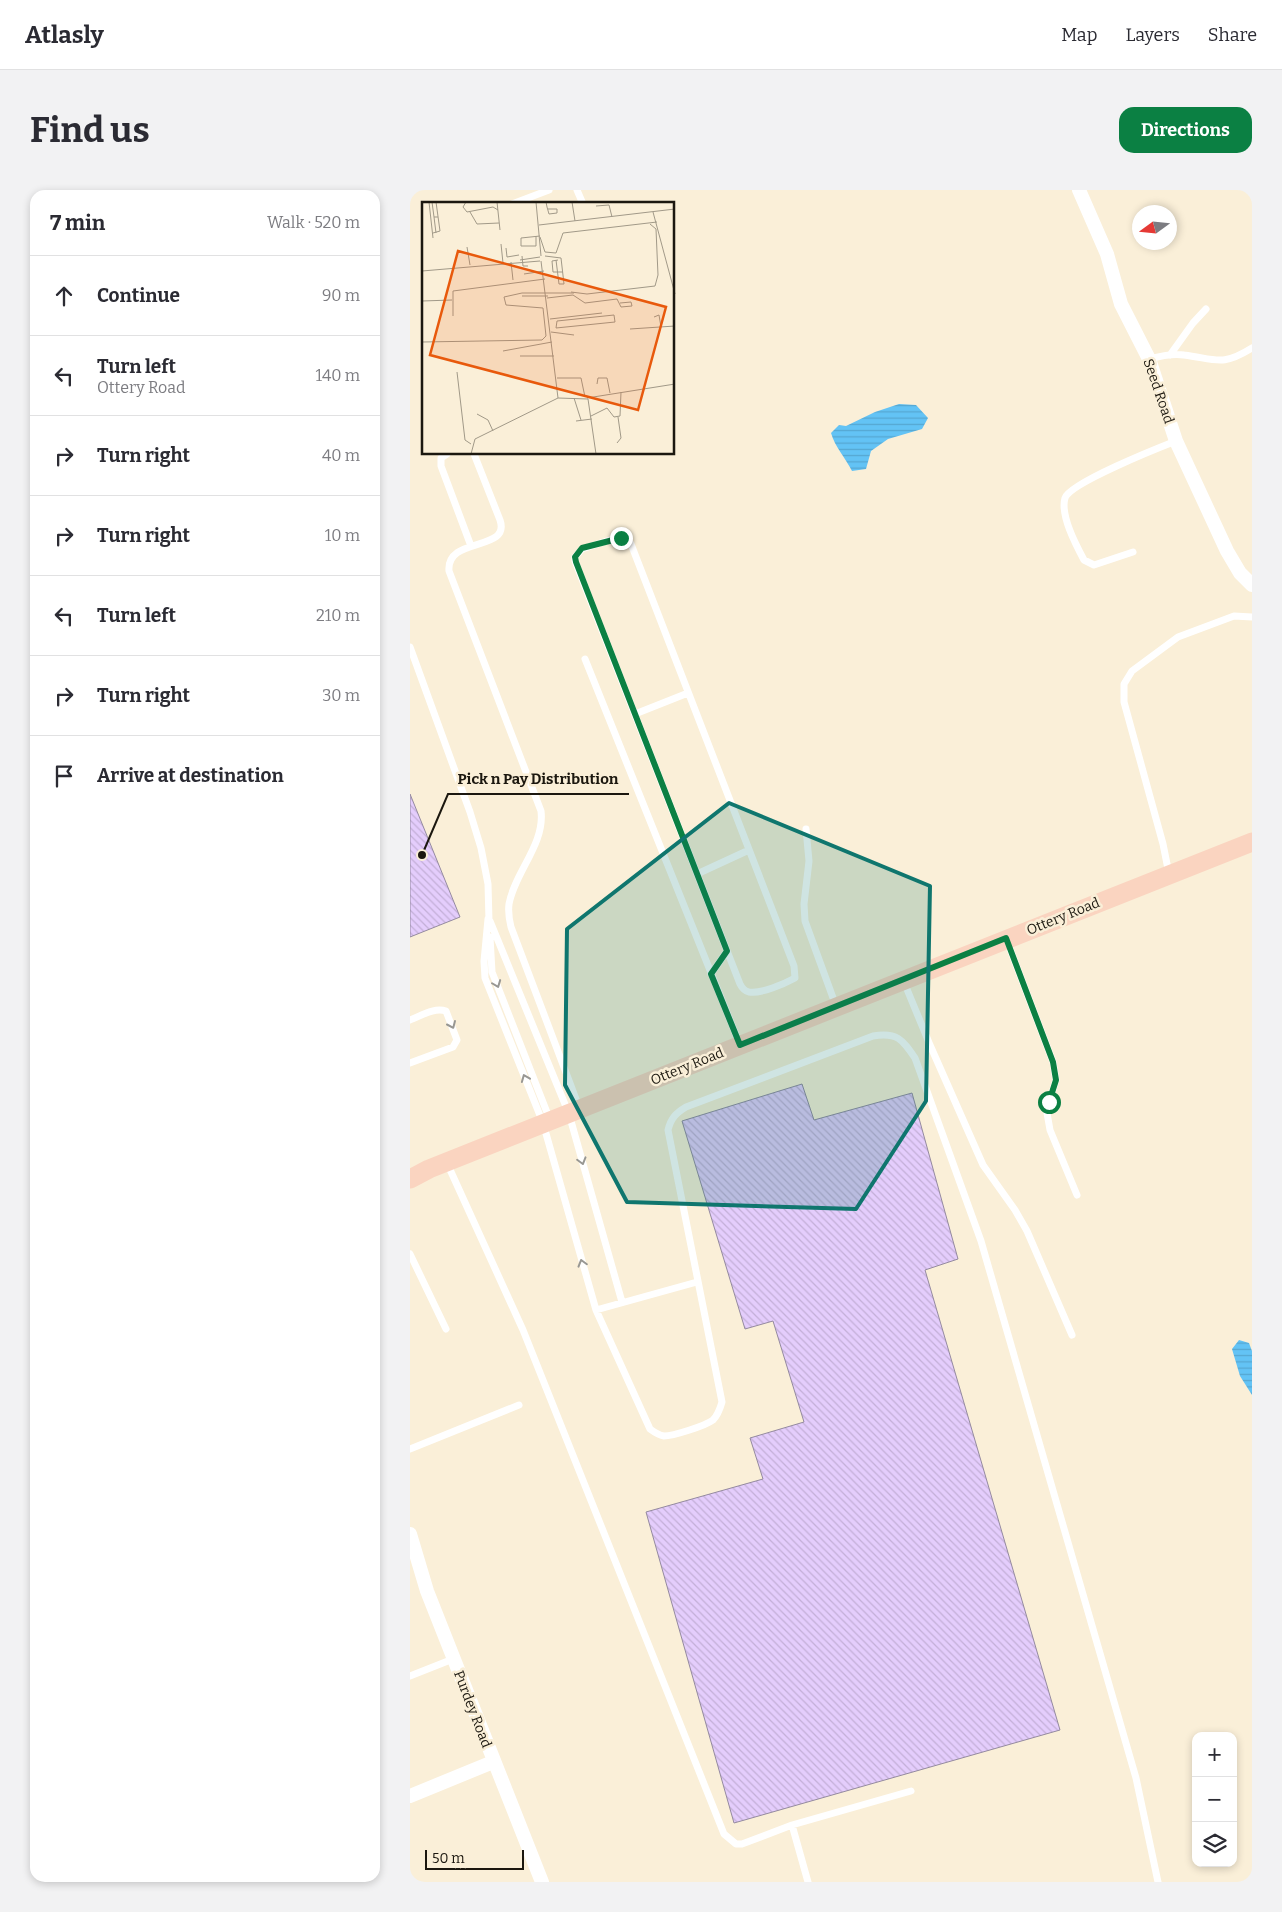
<!DOCTYPE html>
<meta charset="utf-8">
<style>
body{margin:0;font-family:Bitter,serif;background:#f2f2f3;color:#2b2b33}
.controls{position:absolute;right:15px;bottom:15px;display:grid;overflow:hidden;border-radius:10px;box-shadow:0 2px 8px #0003}
.controls button{width:45px;height:45px;display:grid;place-items:center;padding:0;border:0;border-bottom:1px solid #e1e1e2;background:#fff;color:#2b2b33;font:25px sans-serif}
.compass{position:absolute;left:722px;top:15px;width:45px;height:45px;border-radius:50%;background:#fff;box-shadow:0 2px 8px #0003;rotate:255deg}
.scale{position:absolute;left:15px;bottom:12px;width:99px;box-sizing:border-box;padding-left:5px;border:2px solid #1b170f;border-top:0;font-size:14px;line-height:18px;white-space:nowrap;color:#1b170f;-webkit-text-stroke:4px #faefd8;paint-order:stroke}
.stop{position:absolute;width:15px;height:15px;margin:-11px;border:4px solid #0b8043;border-radius:50%;background:#fff}
.stop.end{background:#0b8043;border-color:#fff;box-shadow:0 1px 5px #0008}
.list{margin:0;padding:0;list-style:none}
h2{display:flex;justify-content:space-between;align-items:center;height:65px;margin:0;padding:0 20px;font-size:21px}
h2 small{font-size:16px;font-weight:400;color:#7c7c81}
.list li{display:grid;grid-template-columns:32px 1fr auto;gap:15px;align-items:center;box-sizing:border-box;height:80px;padding:0 20px;border-top:1px solid #e1e1e2}
.list b{display:block;font-size:19px;white-space:nowrap}
.list p{margin:0;font-size:16px;white-space:nowrap;color:#7c7c81}
.list em{font-size:16px;font-style:normal;color:#7c7c81}
.icon{flex:none;width:28px;height:28px;fill:none;stroke:currentColor;stroke-width:2;stroke-linecap:round;stroke-linejoin:round}
.map{position:relative;flex:none;width:842px;height:1692px;overflow:hidden;border-radius:15px}
header{display:flex;align-items:center;gap:30px;box-sizing:border-box;height:70px;padding:0 25px;background:#fff;border-bottom:1px solid #e1e1e2}
header strong{font-size:24px}
nav{display:flex;gap:28px;margin-inline-start:auto;font-size:18px}
.intro{display:flex;align-items:center;justify-content:space-between;box-sizing:border-box;height:120px;padding:0 30px}
h1{margin:0;font-size:35px}
.button{padding:12px 22px;border-radius:15px;background:#0b8043;color:#fff;font-size:18px;font-weight:700}
main{display:flex;gap:30px;padding:0 30px}
aside{flex:1;background:#fff;border-radius:15px;box-shadow:0 2px 8px #0003}
.map>svg:first-child{display:block}
.water{fill:url(#water-rules)}
.building{fill:url(#building-back-hatch);stroke:#948a9f}
.lines{fill:none;stroke-linecap:round;stroke-linejoin:round}
.lane{stroke:#fff;stroke-width:7}
.street{stroke:#fff;stroke-width:14}
.secondary{stroke:#fad4c0;stroke-width:19}
.oneway{stroke:#989793}
.route{stroke:#0b8043;stroke-width:6}
.marked{fill:#0f766e;fill-opacity:0.2;stroke:#0f766e;stroke-width:4;stroke-linejoin:round}
.labels{text-anchor:middle;stroke-width:5;stroke-linejoin:round;paint-order:stroke}
.street-label{font-size:14px;fill:#1b170f;stroke:#faefd8}
.inset-road{fill:none;stroke:#a19988;stroke-width:1}
.view{fill:#e8590c;fill-opacity:0.15;stroke:#e8590c;stroke-width:2.5}
.inset-edge{fill:none;stroke:#1b170f;stroke-width:2.5}
.leader{fill:none;stroke:#1b170f;stroke-width:2}
.callout-dot{fill:#1b170f;stroke:#faefd8;stroke-width:2}
.callout-label{font-size:15px;text-anchor:middle;font-weight:bold;fill:#1b170f;stroke:#faefd8;stroke-width:5;stroke-linejoin:round;paint-order:stroke}
</style>
<header>
<strong>Atlasly</strong>
<nav><a>Map</a><a>Layers</a><a>Share</a></nav>
</header>
<div class="intro"><h1>Find us</h1><a class="button">Directions</a></div>
<main>
<aside>
<h2>7 min<small>Walk · 520 m</small></h2>
<ul class="list">
<li><svg class="icon" aria-label="ahead" viewBox="0 0 24 24"><path d="M12 20V5M6 11l6-6 6 6"/></svg><div><b>Continue</b></div><em>90 m</em></li>
<li><svg class="icon" aria-label="left" viewBox="0 0 24 24"><path d="M17 20v-9H6M10 6l-5 5 5 5"/></svg><div><b>Turn left</b><p>Ottery Road</p></div><em>140 m</em></li>
<li><svg class="icon" aria-label="right" viewBox="0 0 24 24"><path d="M7 20v-9h11M14 6l5 5-5 5"/></svg><div><b>Turn right</b></div><em>40 m</em></li>
<li><svg class="icon" aria-label="right" viewBox="0 0 24 24"><path d="M7 20v-9h11M14 6l5 5-5 5"/></svg><div><b>Turn right</b></div><em>10 m</em></li>
<li><svg class="icon" aria-label="left" viewBox="0 0 24 24"><path d="M17 20v-9H6M10 6l-5 5 5 5"/></svg><div><b>Turn left</b></div><em>210 m</em></li>
<li><svg class="icon" aria-label="right" viewBox="0 0 24 24"><path d="M7 20v-9h11M14 6l5 5-5 5"/></svg><div><b>Turn right</b></div><em>30 m</em></li>
<li><svg class="icon" aria-label="arrive" viewBox="0 0 24 24"><path d="M6 21V4h12l-3 4 3 4H6"/></svg><div><b>Arrive at destination</b></div></li>
</ul>
</aside>
<div class="map">
<svg width="842" height="1692" viewBox="0 0 842 1692">
<defs>
<pattern id="water-rules" width="6" height="5" patternUnits="userSpaceOnUse" patternTransform="scale(1.25)"><rect width="6" height="5" fill="#63c3f5"/><path d="M0 2.5h6" fill="none" stroke="#55a7d1"/></pattern>
<pattern id="building-back-hatch" width="6" height="6" patternUnits="userSpaceOnUse" patternTransform="scale(1.25)"><rect width="6" height="6" fill="#e4cdfc"/><path d="M-1 5l2 2M0 0l6 6M5-1l2 2" fill="none" stroke="#c3afd7"/></pattern>
</defs>
<rect width="100%" height="100%" fill="#faefd8"/>
<path class="water" d="M 489,214 L 506,215 L 518,228 L 512,239 L 478,249 L 461,261 L 456,279 L 442,281 C 435,267 425,257 421,243 L 429,235 L 436,236 L 465,222 Z
M 829,1150 L 839,1153 L 842,1161 L 842,1205 L 830,1186 L 822,1159 Z"/>
<path class="building" d="M 0,604 L 50,727 L 0,747 Z
M 392,894 L 404,930 L 502,903 L 548,1069 L 515,1080 L 650,1540 L 324,1633 L 236,1322 L 353,1289 L 340,1248 L 394,1232 L 363,1131 L 335,1139 L 272,931 Z"/>
<g class="lines">
<path class="lane" d="M 167,0 L 173,14
M 102,14 L 139,0
M 760,165 L 783,133 L 796,119
M 739,169 C 750,166 763,163 774,165 C 806,169 812,177 842,158
M 37,264 L 31,268 L 31,276 L 61,356
M 64,264 L 90,330 C 101,362 36,346 39,381 L 131,621 C 135,654 105,682 99,714 C 98,722 99,729 101,737 L 169,917
M 206,348 L 216,349 L 221,354 L 384,776 L 385,788 C 374,794 351,804 339,802 C 334,801 332,798 330,794 L 165,371 L 165,367 L 172,359 Z
M 723,362 L 684,375 L 674,370 C 666,355 650,325 655,308 C 660,293 748,258 766,251
M 0,457 L 60,622 L 71,658 L 78,694 L 79,731
M 175,469 L 330,855
M 225,524 L 278,503
M 396,639 L 399,671 L 394,714 L 395,731 L 426,816
M 287,684 L 339,660
M 759,684 L 753,654 L 714,512 L 714,494 L 722,481 L 768,447 L 824,426 L 842,427
M 78,729 L 74,771 L 75,788 L 133,933 L 186,1120 L 240,1239 C 244,1242 248,1245 254,1246 C 263,1246 295,1236 303,1230 C 308,1225 310,1219 312,1212 L 258,940 C 261,928 266,923 276,917 L 463,846 C 487,842 492,849 505,868 L 571,1051 L 726,1588 L 748,1692
M 80,731 L 159,924 L 212,1112
M 80,747 L 82,782 L 140,930
M 597,751 L 643,872 L 646,890 L 639,912 L 637,923 L 640,940 L 667,1005
M 301,784 L 317,761
M 494,792 L 520,855 L 573,975 L 605,1020 L 617,1041 L 662,1145
M 0,830 C 11,826 24,817 36,821 L 47,850 L 43,857 L 0,873
M 37,973 L 113,1140 L 314,1644 L 326,1654 L 332,1654 L 382,1635 L 501,1601
M 0,1064 L 36,1139
M 186,1120 L 287,1092
M 0,1259 L 109,1215
M 0,1486 L 43,1469
M 382,1635 L 398,1692"/>
<path class="street" d="M 669,0 L 697,64 L 711,114 L 739,169 L 766,251 L 817,361 L 830,383 L 842,395
M 0,1344 L 17,1401 L 132,1692
M 0,1606 L 83,1572"/>
<path class="secondary" d="M 0,989 L 19,979 L 842,652"/>
</g>
<defs><path id="oneway-chevron" d="M-2-3.5L2.5 0L-2 3.5" fill="none" stroke-width="1.6" stroke-linecap="round" stroke-linejoin="round" transform="scale(1.25)"/></defs>
<g class="oneway">
<use href="#oneway-chevron" transform="translate(87 794) rotate(69)"/>
<use href="#oneway-chevron" transform="translate(42 835) rotate(66)"/>
<use href="#oneway-chevron" transform="translate(115 888) rotate(-112)"/>
<use href="#oneway-chevron" transform="translate(172 971) rotate(74)"/>
<use href="#oneway-chevron" transform="translate(172 1073) rotate(-106)"/>
</g>
<g class="lines">
<path class="route" d="M 211,348 L 172,358 L 165,367 L 166,372 L 317,761 L 301,784 L 330,855 L 596,748 L 643,872 L 646,890 L 639,912"/>
</g>
<path class="marked" d="M 319,613 L 520,696 L 516,911 L 446,1019 L 217,1012 L 155,895 L 157,739 Z"/>
<g class="labels">
<g class="street-label">
<text transform="translate(749 201) rotate(71)" y="5">Seed Road</text>
<text transform="translate(653 726) rotate(-22)" y="5">Ottery Road</text>
<text transform="translate(277 876) rotate(-22)" y="5">Ottery Road</text>
<text transform="translate(63 1519) rotate(69)" y="5">Purdey Road</text>
</g>
</g>
<g transform="translate(12 12)">
<rect width="252" height="252" fill="#faefd8"/>
<path class="inset-road" d="M 7,0 L 11,36M 10,0 L 12,15M 44,0 L 41,5 L 45,10 L 71,5 L 76,8M 75,0 L 78,28M 114,0 L 119,54M 124,0 L 125,5 L 127,12 L 135,11 L 135,7 L 126,7M 150,0 L 153,19M 174,4 L 187,3 L 190,15M 48,10 L 55,22 L 77,21M 231,10 L 253,92M 117,23 L 253,7M 11,31 L 18,29 L 14,0M 14,31 L 12,15 L 16,15M 114,34 L 114,44 L 99,44 L 99,36 L 118,34M 118,35 L 123,50 L 134,51 L 141,31 L 235,20M 79,42 L 81,61M 45,45 L 48,63M 84,46 L 85,55 L 97,53M 100,54 L 101,64 L 106,64M 123,54 L 139,56M 98,58 L 118,55M 134,58 L 137,82 L 142,82 L 139,56M 136,58 L 130,59 L 131,70 L 141,70M 89,60 L 91,78M 0,69 L 118,59M 102,72 L 122,69M 149,90 L 165,92 L 233,84 L 236,73 L 234,27 L 228,22M 100,94 L 126,94M 125,96 L 151,93 L 163,101 L 195,97 L 199,105 L 210,104 L 209,100 L 198,101M 0,99 L 30,98M 192,113 L 193,120 L 134,126 L 135,119 ZM 31,114 L 31,89 L 123,77M 232,115 L 237,113 L 239,125M 128,117 L 180,111M 208,127 L 253,124M 129,130 L 152,133M 0,140 L 120,138 L 124,134 L 121,106 L 84,103 L 82,95 L 100,91 L 152,91M 81,149 L 130,140M 98,154 L 132,154M 35,170 L 43,238 L 49,242M 135,176 L 159,176 L 163,195M 175,182 L 176,176 L 185,176 L 188,191M 136,196 L 166,197 L 174,252M 152,196 L 159,218M 165,196 L 253,182M 55,212 L 66,218 L 71,229M 169,214 L 185,206 L 192,215 L 198,214 L 199,190M 154,219 L 170,217M 195,241 L 199,236 L 196,215M 49,252 L 53,237 L 136,196 L 119,59"/>
<path class="view" d="M 36,49 L 244,105 L 216,208 L 8,153 Z"/>
<rect width="252" height="252" class="inset-edge"/>
</g>
<path class="leader" d="M12 665L38 604H219"/>
<circle class="callout-dot" cx="12" cy="665" r="5"/>
<g class="callout-label">
<text x="128" y="594">Pick n Pay Distribution</text>
</g>
</svg>
<div class="controls">
<button>+</button>
<button>−</button>
<button><svg class="icon" aria-label="layers" viewBox="0 0 24 24"><path d="M12 4l9 5-9 5-9-5zM3 14l9 5 9-5"/></svg></button>
</div>
<svg class="compass" viewBox="-18 -18 36 36"><path d="M0-13l5 13h-10z" fill="#e53935"/><path d="M0 13l5-13h-10z" fill="#7c7c81"/></svg>
<div class="scale">50 m</div>
<div class="stop" style="left:639px;top:912px"></div>
<div class="stop end" style="left:211px;top:348px"></div>
</div>
</main>
